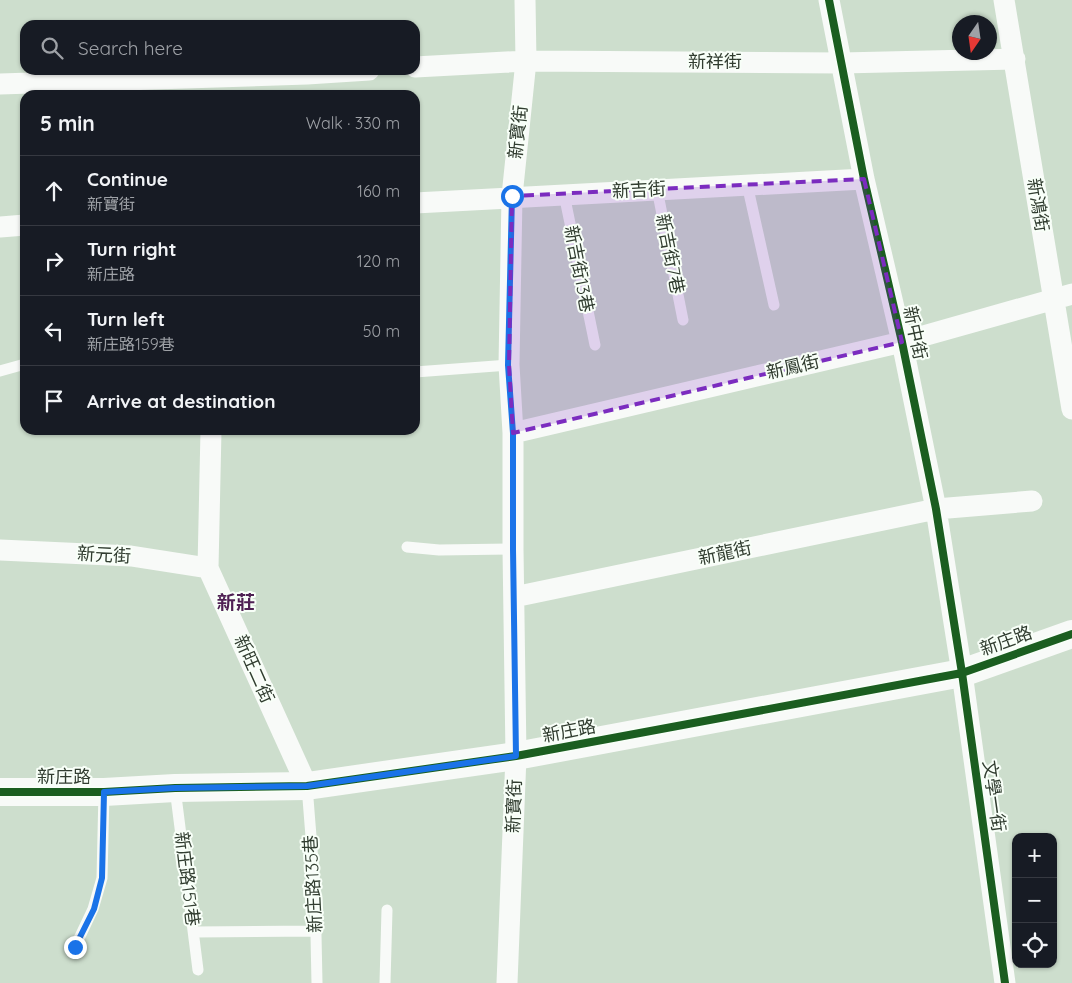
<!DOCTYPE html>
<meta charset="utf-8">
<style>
body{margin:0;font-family:Quicksand,"Noto Sans TC",sans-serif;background:#242831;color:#f1f3f6}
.controls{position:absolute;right:15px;bottom:15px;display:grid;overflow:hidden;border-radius:10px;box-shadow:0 1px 4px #0004}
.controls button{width:45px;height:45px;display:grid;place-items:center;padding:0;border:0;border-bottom:1px solid #363941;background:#171b24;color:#f1f3f6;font:25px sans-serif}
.compass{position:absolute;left:952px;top:15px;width:45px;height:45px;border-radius:50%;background:#171b24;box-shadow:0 1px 4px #0004;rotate:193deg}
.stop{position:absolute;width:15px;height:15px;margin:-11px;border:4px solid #1a73e8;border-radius:50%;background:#fff}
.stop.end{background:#1a73e8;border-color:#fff;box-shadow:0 1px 5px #0008}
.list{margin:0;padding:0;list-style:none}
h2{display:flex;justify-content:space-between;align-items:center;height:65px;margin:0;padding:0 20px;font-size:21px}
h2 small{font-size:16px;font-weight:400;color:#9ea1a6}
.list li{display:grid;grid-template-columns:32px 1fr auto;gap:15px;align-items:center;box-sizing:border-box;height:70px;padding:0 20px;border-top:1px solid #363941}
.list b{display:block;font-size:19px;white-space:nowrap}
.list p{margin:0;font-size:16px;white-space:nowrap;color:#9ea1a6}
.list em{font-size:16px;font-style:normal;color:#9ea1a6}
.icon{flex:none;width:28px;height:28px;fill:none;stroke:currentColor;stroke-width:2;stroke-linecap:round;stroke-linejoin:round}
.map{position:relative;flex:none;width:1072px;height:983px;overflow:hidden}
.search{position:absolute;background:#171b24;box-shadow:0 1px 4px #0004;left:20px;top:20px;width:400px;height:55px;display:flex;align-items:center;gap:12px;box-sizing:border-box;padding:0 18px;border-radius:15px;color:#9ea1a6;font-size:19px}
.panel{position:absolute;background:#171b24;box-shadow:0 1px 4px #0004;left:20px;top:90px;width:400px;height:345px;border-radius:15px}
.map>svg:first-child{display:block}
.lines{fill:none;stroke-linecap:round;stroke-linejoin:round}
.service{stroke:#f8faf8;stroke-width:11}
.minor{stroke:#f8faf8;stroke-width:21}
.tertiary{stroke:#f8faf8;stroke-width:28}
.cycleway-casing{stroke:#f8fff8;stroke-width:11}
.cycleway{stroke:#1b5e20;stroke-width:8}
.route{stroke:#1a73e8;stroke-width:6}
.marked{fill:#7b2cbf;fill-opacity:0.2;stroke:#7b2cbf;stroke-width:4;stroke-dasharray:10 6;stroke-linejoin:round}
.labels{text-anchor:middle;stroke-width:4;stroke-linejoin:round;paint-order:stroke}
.street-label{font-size:18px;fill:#313d30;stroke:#f8fff8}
.neighbourhood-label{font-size:19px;font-weight:bold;fill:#4f2154;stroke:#f8fff8}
</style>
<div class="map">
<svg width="1072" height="983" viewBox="0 0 1072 983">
<rect width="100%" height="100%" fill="#cddecd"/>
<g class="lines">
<path class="service" d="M 747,184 L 774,305
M 657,189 L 683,320
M 564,194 L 595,345
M 0,371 L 25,364
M 415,372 L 509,365
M 407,547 L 439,550 L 513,549
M 307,786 L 315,887 L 317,983
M 175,788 L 198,970
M 194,932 L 316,931
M 75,947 L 93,909 L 102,878 L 104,792
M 385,983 L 387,910"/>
<path class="minor" d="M 829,0 L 864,179 L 902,342 L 936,509 L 962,673 L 1005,983
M 1004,0 L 1072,409
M 415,67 L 526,61 L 842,63 L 1015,59
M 0,84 L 307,74 L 369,70
M 415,203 L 864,179
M 0,227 L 25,225
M 211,430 L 208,568 L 307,786
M 513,433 L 902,342 L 1072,294
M 0,550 L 131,556 L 208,568
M 514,597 L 936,509 L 1032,501
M 507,983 L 516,756 L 513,549 L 513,433 L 509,365 L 512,196 L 526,61 L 525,0"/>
<path class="tertiary" d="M 0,792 L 104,792 L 175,788 L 307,786 L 516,756 L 962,673 L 1072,634"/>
<defs>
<path id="cycleway" d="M 829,0 L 864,179 L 902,342 L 936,509 L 962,673 L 1005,983
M 0,792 L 104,792 L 175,788 L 307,786 L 516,756 L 962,673 L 1072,634"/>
</defs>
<use href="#cycleway" class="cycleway-casing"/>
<use href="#cycleway" class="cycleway"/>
</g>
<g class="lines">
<path class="route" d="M 75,947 L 94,909 L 102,878 L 104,792 L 175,788 L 307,786 L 516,756 L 513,549 L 513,433 L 508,365 L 512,196"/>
</g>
<path class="marked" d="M 864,179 L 902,342 L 513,433 L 509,365 L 512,196 Z"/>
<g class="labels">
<g class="street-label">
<text x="715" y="68">新祥街</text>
<text transform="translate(518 132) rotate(-84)" y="6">新寶街</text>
<text transform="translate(639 190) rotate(-3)" y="6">新吉街</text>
<text transform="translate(1038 205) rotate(81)" y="6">新鴻街</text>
<text transform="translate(670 254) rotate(79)" y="6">新吉街7巷</text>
<text transform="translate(579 269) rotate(79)" y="6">新吉街13巷</text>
<text transform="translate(915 333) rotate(78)" y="6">新中街</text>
<text transform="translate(793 367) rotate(-13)" y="6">新鳳街</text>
<text transform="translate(725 553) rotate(-12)" y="6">新龍街</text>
<text transform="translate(104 555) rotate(3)" y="6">新元街</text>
<text transform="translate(1006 641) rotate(-20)" y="6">新庄路</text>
<text transform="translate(254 669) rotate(66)" y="6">新旺二街</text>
<text transform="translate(569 731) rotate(-11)" y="6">新庄路</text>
<text x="64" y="783">新庄路</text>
<text transform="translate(994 796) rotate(82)" y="6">文學一街</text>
<text transform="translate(514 806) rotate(-88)" y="6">新寶街</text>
<text transform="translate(187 879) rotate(83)" y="6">新庄路151巷</text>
<text transform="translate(313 884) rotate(-93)" y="6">新庄路135巷</text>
</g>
<g class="neighbourhood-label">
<text x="236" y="609">新莊</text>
</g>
</g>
</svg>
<div class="controls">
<button>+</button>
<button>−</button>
<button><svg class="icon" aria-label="locate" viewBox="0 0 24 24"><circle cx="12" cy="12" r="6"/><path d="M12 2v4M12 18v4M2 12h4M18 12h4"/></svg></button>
</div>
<svg class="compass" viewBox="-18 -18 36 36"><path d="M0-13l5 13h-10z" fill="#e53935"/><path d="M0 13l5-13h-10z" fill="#9ea1a6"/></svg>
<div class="stop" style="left:512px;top:196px"></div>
<div class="stop end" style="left:75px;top:947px"></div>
<div class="search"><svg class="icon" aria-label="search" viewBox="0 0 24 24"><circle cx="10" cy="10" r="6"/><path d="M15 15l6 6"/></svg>Search here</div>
<section class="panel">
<h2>5 min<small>Walk · 330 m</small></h2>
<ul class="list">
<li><svg class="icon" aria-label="ahead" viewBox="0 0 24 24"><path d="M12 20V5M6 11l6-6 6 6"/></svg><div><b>Continue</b><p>新寶街</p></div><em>160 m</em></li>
<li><svg class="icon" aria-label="right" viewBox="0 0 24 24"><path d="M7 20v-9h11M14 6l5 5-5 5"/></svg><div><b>Turn right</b><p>新庄路</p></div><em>120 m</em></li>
<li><svg class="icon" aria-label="left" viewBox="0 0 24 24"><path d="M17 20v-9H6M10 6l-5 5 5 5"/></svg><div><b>Turn left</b><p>新庄路159巷</p></div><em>50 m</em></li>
<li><svg class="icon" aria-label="arrive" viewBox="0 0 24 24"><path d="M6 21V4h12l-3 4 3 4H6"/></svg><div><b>Arrive at destination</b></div></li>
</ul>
</section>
</div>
